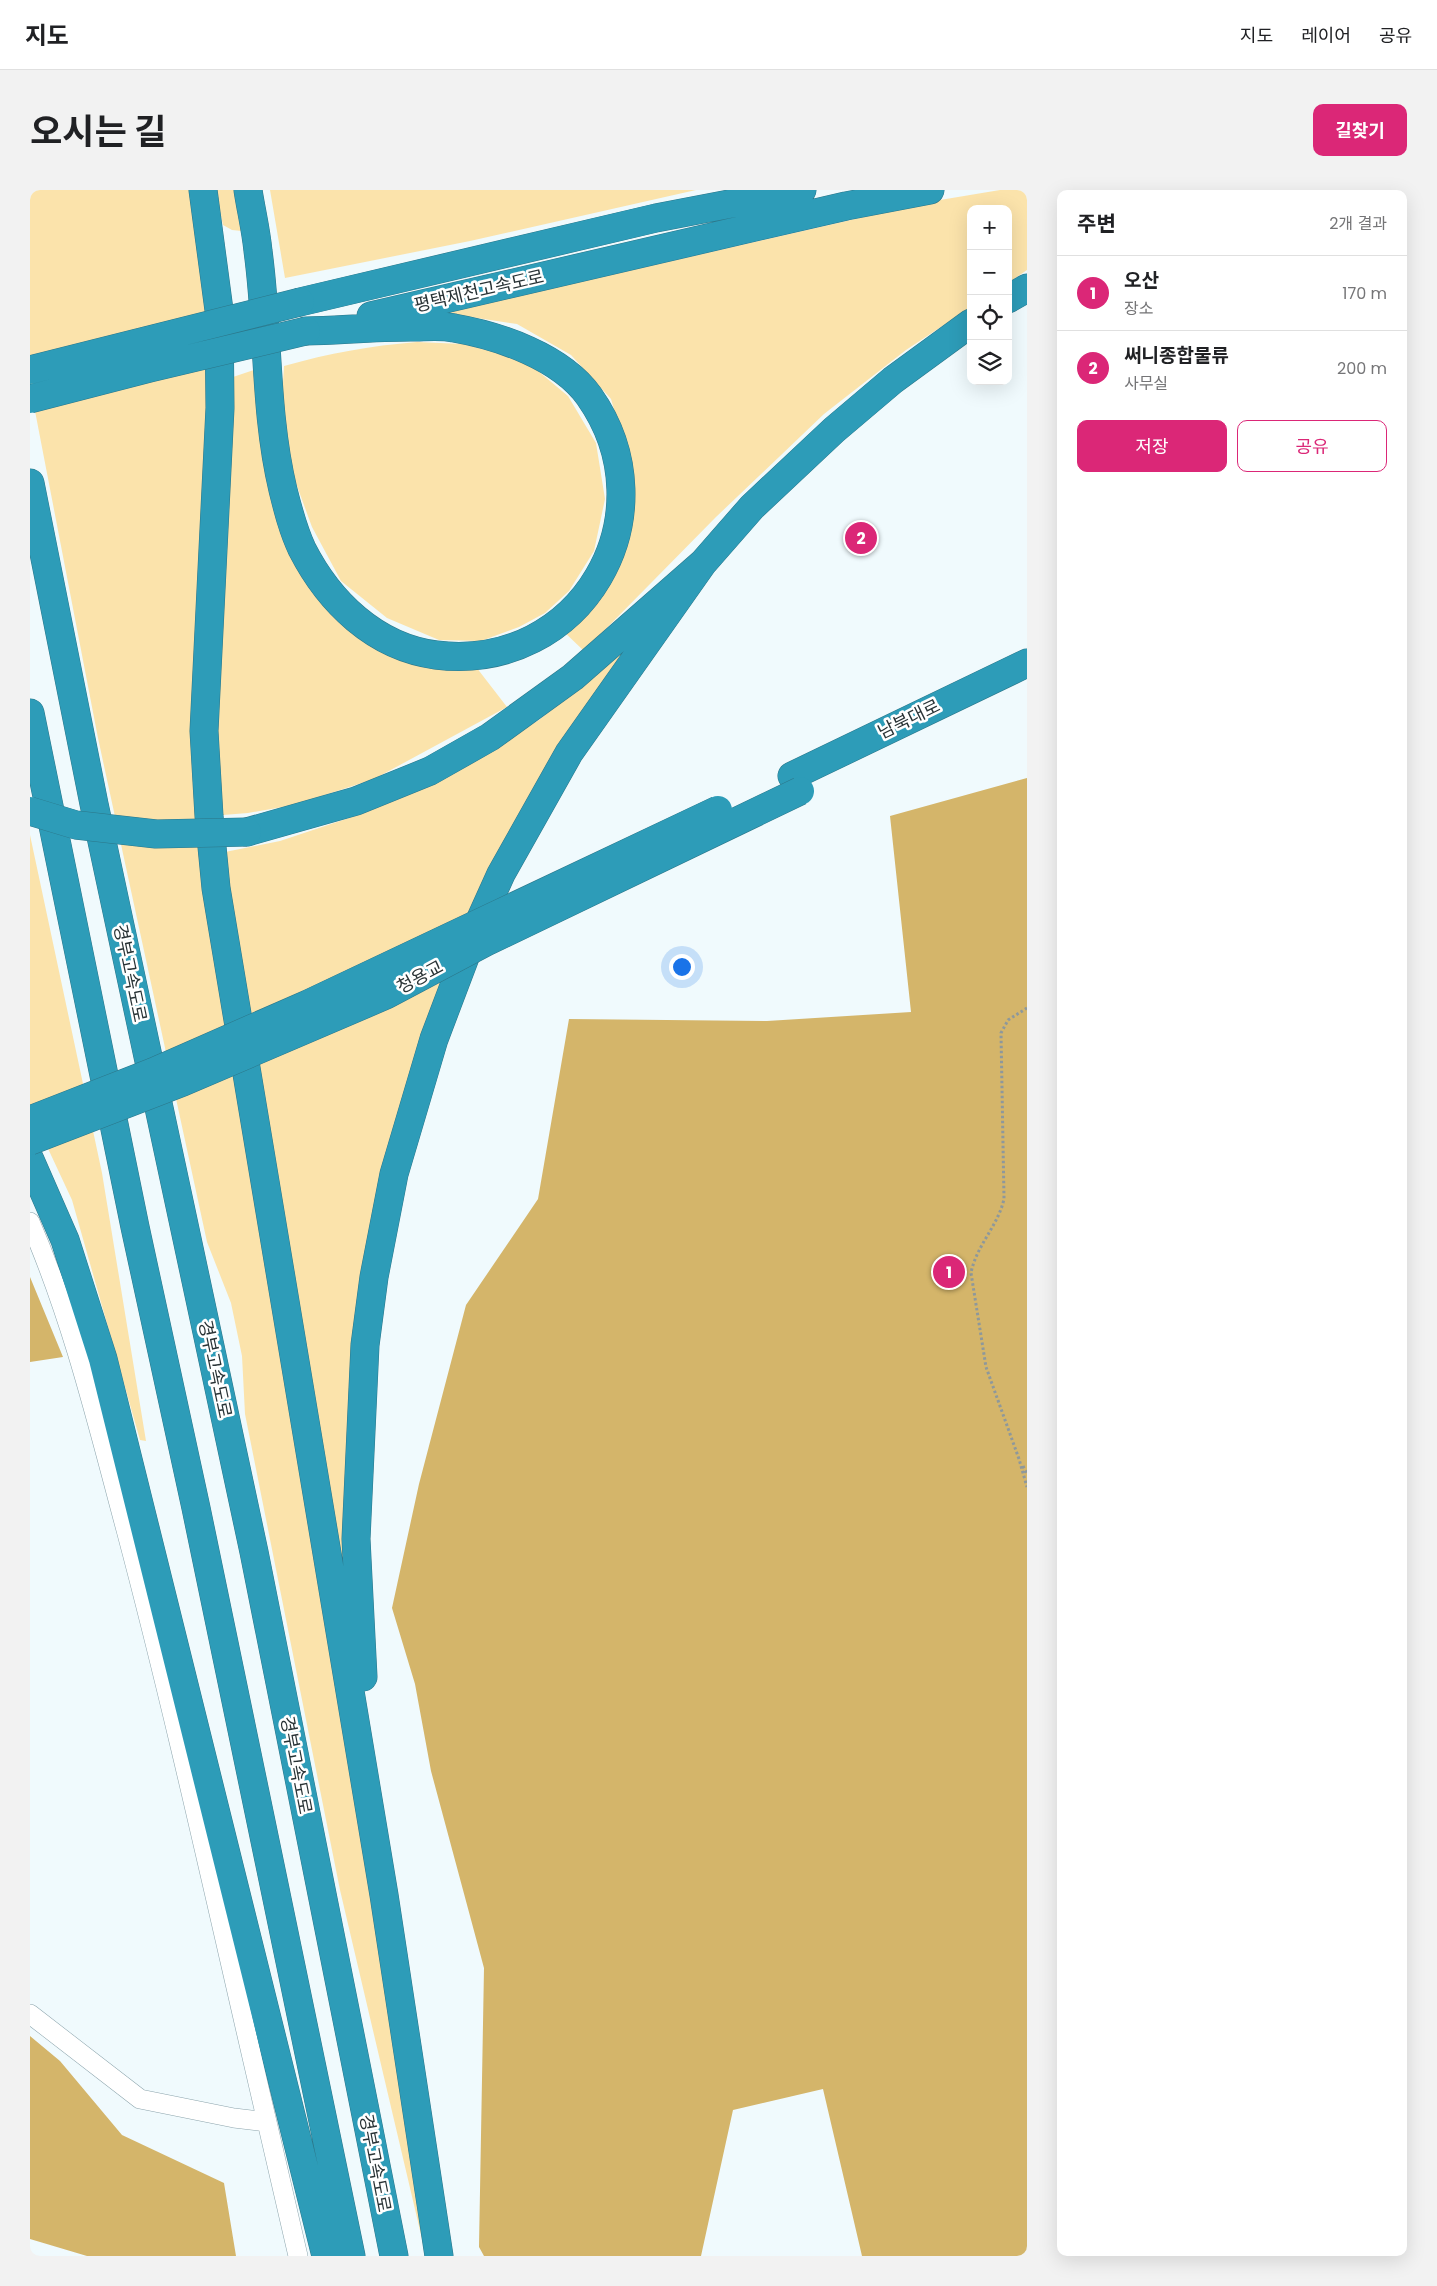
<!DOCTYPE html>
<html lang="ko">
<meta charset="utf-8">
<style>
body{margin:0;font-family:Poppins,"Noto Sans KR",sans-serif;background:#f2f2f2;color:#202124}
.controls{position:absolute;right:15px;top:15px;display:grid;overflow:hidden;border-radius:10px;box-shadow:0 5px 20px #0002}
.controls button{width:45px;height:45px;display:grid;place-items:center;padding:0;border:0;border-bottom:1px solid #e0e0e0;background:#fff;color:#202124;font:25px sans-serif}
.you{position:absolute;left:651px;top:776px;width:18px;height:18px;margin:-12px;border:4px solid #fff;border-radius:50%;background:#1a73e8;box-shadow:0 0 0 8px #1a73e833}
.badge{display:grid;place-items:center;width:32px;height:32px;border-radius:50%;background:#db2777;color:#fff;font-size:16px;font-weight:700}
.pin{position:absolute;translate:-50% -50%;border:2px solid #fff;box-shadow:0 1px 5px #0006}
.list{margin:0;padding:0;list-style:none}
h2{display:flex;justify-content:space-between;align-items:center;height:65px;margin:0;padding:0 20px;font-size:21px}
h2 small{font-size:16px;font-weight:400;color:#757577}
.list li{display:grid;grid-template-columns:32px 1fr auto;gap:15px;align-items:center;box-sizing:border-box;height:75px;padding:0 20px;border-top:1px solid #e0e0e0}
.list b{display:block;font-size:19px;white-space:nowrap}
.list p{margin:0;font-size:16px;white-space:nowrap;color:#757577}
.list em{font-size:16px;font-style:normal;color:#757577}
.actions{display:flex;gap:10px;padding:15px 20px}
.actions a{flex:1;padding:11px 0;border:1px solid #db2777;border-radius:10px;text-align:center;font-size:18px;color:#db2777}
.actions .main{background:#db2777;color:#fff}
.icon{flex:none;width:28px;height:28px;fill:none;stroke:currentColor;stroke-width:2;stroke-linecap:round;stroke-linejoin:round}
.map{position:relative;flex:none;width:997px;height:2066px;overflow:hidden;border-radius:10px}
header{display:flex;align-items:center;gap:30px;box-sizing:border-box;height:70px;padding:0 25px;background:#fff;border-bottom:1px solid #e0e0e0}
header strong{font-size:24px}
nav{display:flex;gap:28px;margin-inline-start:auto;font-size:18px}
.intro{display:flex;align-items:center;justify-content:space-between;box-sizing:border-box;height:120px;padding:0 30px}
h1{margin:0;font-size:35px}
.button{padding:12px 22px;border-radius:10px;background:#db2777;color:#fff;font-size:18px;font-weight:700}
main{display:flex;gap:30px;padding:0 30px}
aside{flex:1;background:#fff;border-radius:10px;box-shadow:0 5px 20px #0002}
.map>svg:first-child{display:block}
.green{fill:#fbe3ab}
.forest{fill:#d4b56a}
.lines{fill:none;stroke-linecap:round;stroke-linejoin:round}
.minor-casing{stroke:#8da5ad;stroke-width:20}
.highway-casing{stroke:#2c778a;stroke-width:29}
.path{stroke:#8e989b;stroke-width:3;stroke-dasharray:2.5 2.5;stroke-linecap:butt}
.minor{stroke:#fff;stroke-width:19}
.highway{stroke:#2d9cb8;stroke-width:28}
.highway-bridge-casing{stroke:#2c778a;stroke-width:29;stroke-linecap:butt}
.highway-bridge{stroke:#2d9cb8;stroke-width:28}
.labels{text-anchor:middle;stroke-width:5;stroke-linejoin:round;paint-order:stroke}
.street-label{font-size:18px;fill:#293336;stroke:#fff}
</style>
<header>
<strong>지도</strong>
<nav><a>지도</a><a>레이어</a><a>공유</a></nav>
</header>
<div class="intro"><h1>오시는 길</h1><a class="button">길찾기</a></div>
<main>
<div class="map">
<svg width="997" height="2066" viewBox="0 0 997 2066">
<rect width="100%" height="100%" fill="#f0fafd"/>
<path class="green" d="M 0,0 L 164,0 L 170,28 L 182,217 L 165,570 L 350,1747 L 396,2066 L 310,1700 L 215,1224 L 212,1166 L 201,1113 L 177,1052 L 68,548 L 0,195 Z
M 185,0 L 211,0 L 212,41 L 202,40 L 193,35 Z
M 240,0 L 666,0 L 440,51 L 255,88 Z
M 970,0 L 997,0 L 997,80 L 978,93 L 978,19 L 941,19 L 941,117 L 876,160 L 794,224 L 686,327 L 554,461 L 531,439 L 574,400 L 599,349 L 602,282 L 581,209 L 541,165 L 487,134 L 414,123 L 904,11 Z
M 387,152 L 433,154 L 464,162 L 502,176 L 538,206 L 566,253 L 575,309 L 564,361 L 539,401 L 515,423 L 489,437 L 451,451 L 409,450 L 357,428 L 311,391 L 282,337 L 263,285 L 252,210 L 254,176 C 300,163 339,156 387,152 Z
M 230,178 L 257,342 L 331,444 L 443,473 L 477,517 L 344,589 L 264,615 L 218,623 L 193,625 L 186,537 L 203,187 Z
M 593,460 L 599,460 L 527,570 L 379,902 L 315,1370 L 312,1375 L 206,747 L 195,662 L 250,651 L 331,624 L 420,582 L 509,530 Z
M 0,645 L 72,983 L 116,1251 L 110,1250 L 42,1010 L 0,920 Z"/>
<path class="forest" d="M 997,588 L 997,2066 L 832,2066 L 793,1899 L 703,1920 L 671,2066 L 454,2066 L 449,2057 L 454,1778 L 401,1581 L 385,1494 L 362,1418 L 389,1294 L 436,1115 L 508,1009 L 539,829 L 737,831 L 881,822 L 860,626 Z
M 0,1087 L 33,1167 L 0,1172 Z
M 0,1846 L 30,1871 L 92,1945 L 194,1993 L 206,2066 L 57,2066 L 0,2049 Z"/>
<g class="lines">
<defs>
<path id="minor" d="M 0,1032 C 43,1131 68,1236 96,1340 C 148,1536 191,1735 237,1932
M 0,1824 L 110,1909 L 204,1928 L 237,1932 L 268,2066"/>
<path id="highway" d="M 173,0 L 189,120 L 190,218 L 174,541 L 179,626 L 186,698 L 354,1705 L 409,2066
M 218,0 C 221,20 226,40 228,61 C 239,141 234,220 253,300 C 258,320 263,340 272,359 C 299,412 345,457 406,465 C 551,483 643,325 559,206 C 531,167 470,146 424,138 C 411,135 395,137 381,137 C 346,137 311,140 276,141
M 978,109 L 997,98
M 270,112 L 626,28 L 772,0
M 341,126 L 816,16 L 900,0
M 0,293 L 64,614 L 224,1362 L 364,2066
M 0,523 L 105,1037 L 166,1318 L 321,2066
M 762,586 L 997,473
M 217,642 L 326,611 L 400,581 L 460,547 L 543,487 L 673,373 L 722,317 L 804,240 L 863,190 L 941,133
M 0,970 L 35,1050 L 73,1169 L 296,2066
M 333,1487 L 326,1349 L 335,1155 L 344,1087 L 364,984 L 404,849 L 443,746 L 471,684 L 539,563 L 673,373"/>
</defs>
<use href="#minor" class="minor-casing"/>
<use href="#highway" class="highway-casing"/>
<path class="path" d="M 997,818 L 978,830 L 971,843 L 974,1009 C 968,1036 946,1056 941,1083 L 956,1177 L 989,1269 L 997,1297
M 993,1276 L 997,1284"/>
<use href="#minor" class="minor"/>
<use href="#highway" class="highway"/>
<defs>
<path id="highway-bridge" d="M 0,180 L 270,112
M 0,209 L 120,178 L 276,141
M 0,621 L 46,635 L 126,644 L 217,642
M 0,930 L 123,882 L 278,814 L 688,620
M 0,951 L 153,892 L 356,805 L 456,752 L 770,601"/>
</defs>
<use href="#highway-bridge" class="highway-bridge-casing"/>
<use href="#highway-bridge" class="highway-bridge"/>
</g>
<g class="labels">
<g class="street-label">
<text transform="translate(449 101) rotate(-13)" y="6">평택제천고속도로</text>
<text transform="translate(879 529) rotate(-26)" y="6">남북대로</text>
<text transform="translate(100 783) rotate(78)" y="6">경부고속도로</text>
<text transform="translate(390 787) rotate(-28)" y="6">청용교</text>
<text transform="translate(185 1179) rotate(78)" y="6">경부고속도로</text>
<text transform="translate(266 1575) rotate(79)" y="6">경부고속도로</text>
<text transform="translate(345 1973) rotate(79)" y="6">경부고속도로</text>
</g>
</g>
</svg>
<div class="controls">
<button>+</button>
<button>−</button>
<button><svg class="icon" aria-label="locate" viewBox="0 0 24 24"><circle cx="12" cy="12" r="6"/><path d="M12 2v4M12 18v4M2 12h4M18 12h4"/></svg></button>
<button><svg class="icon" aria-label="layers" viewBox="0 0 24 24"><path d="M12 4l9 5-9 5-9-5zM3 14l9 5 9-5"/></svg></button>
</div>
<div class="you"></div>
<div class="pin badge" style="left:919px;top:1082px">1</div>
<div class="pin badge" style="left:831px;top:348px">2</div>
</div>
<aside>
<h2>주변<small>2개 결과</small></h2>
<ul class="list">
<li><span class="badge">1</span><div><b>오산</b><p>장소</p></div><em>170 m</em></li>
<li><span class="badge">2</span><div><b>써니종합물류</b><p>사무실</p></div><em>200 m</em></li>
</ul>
<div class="actions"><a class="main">저장</a><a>공유</a></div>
</aside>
</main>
